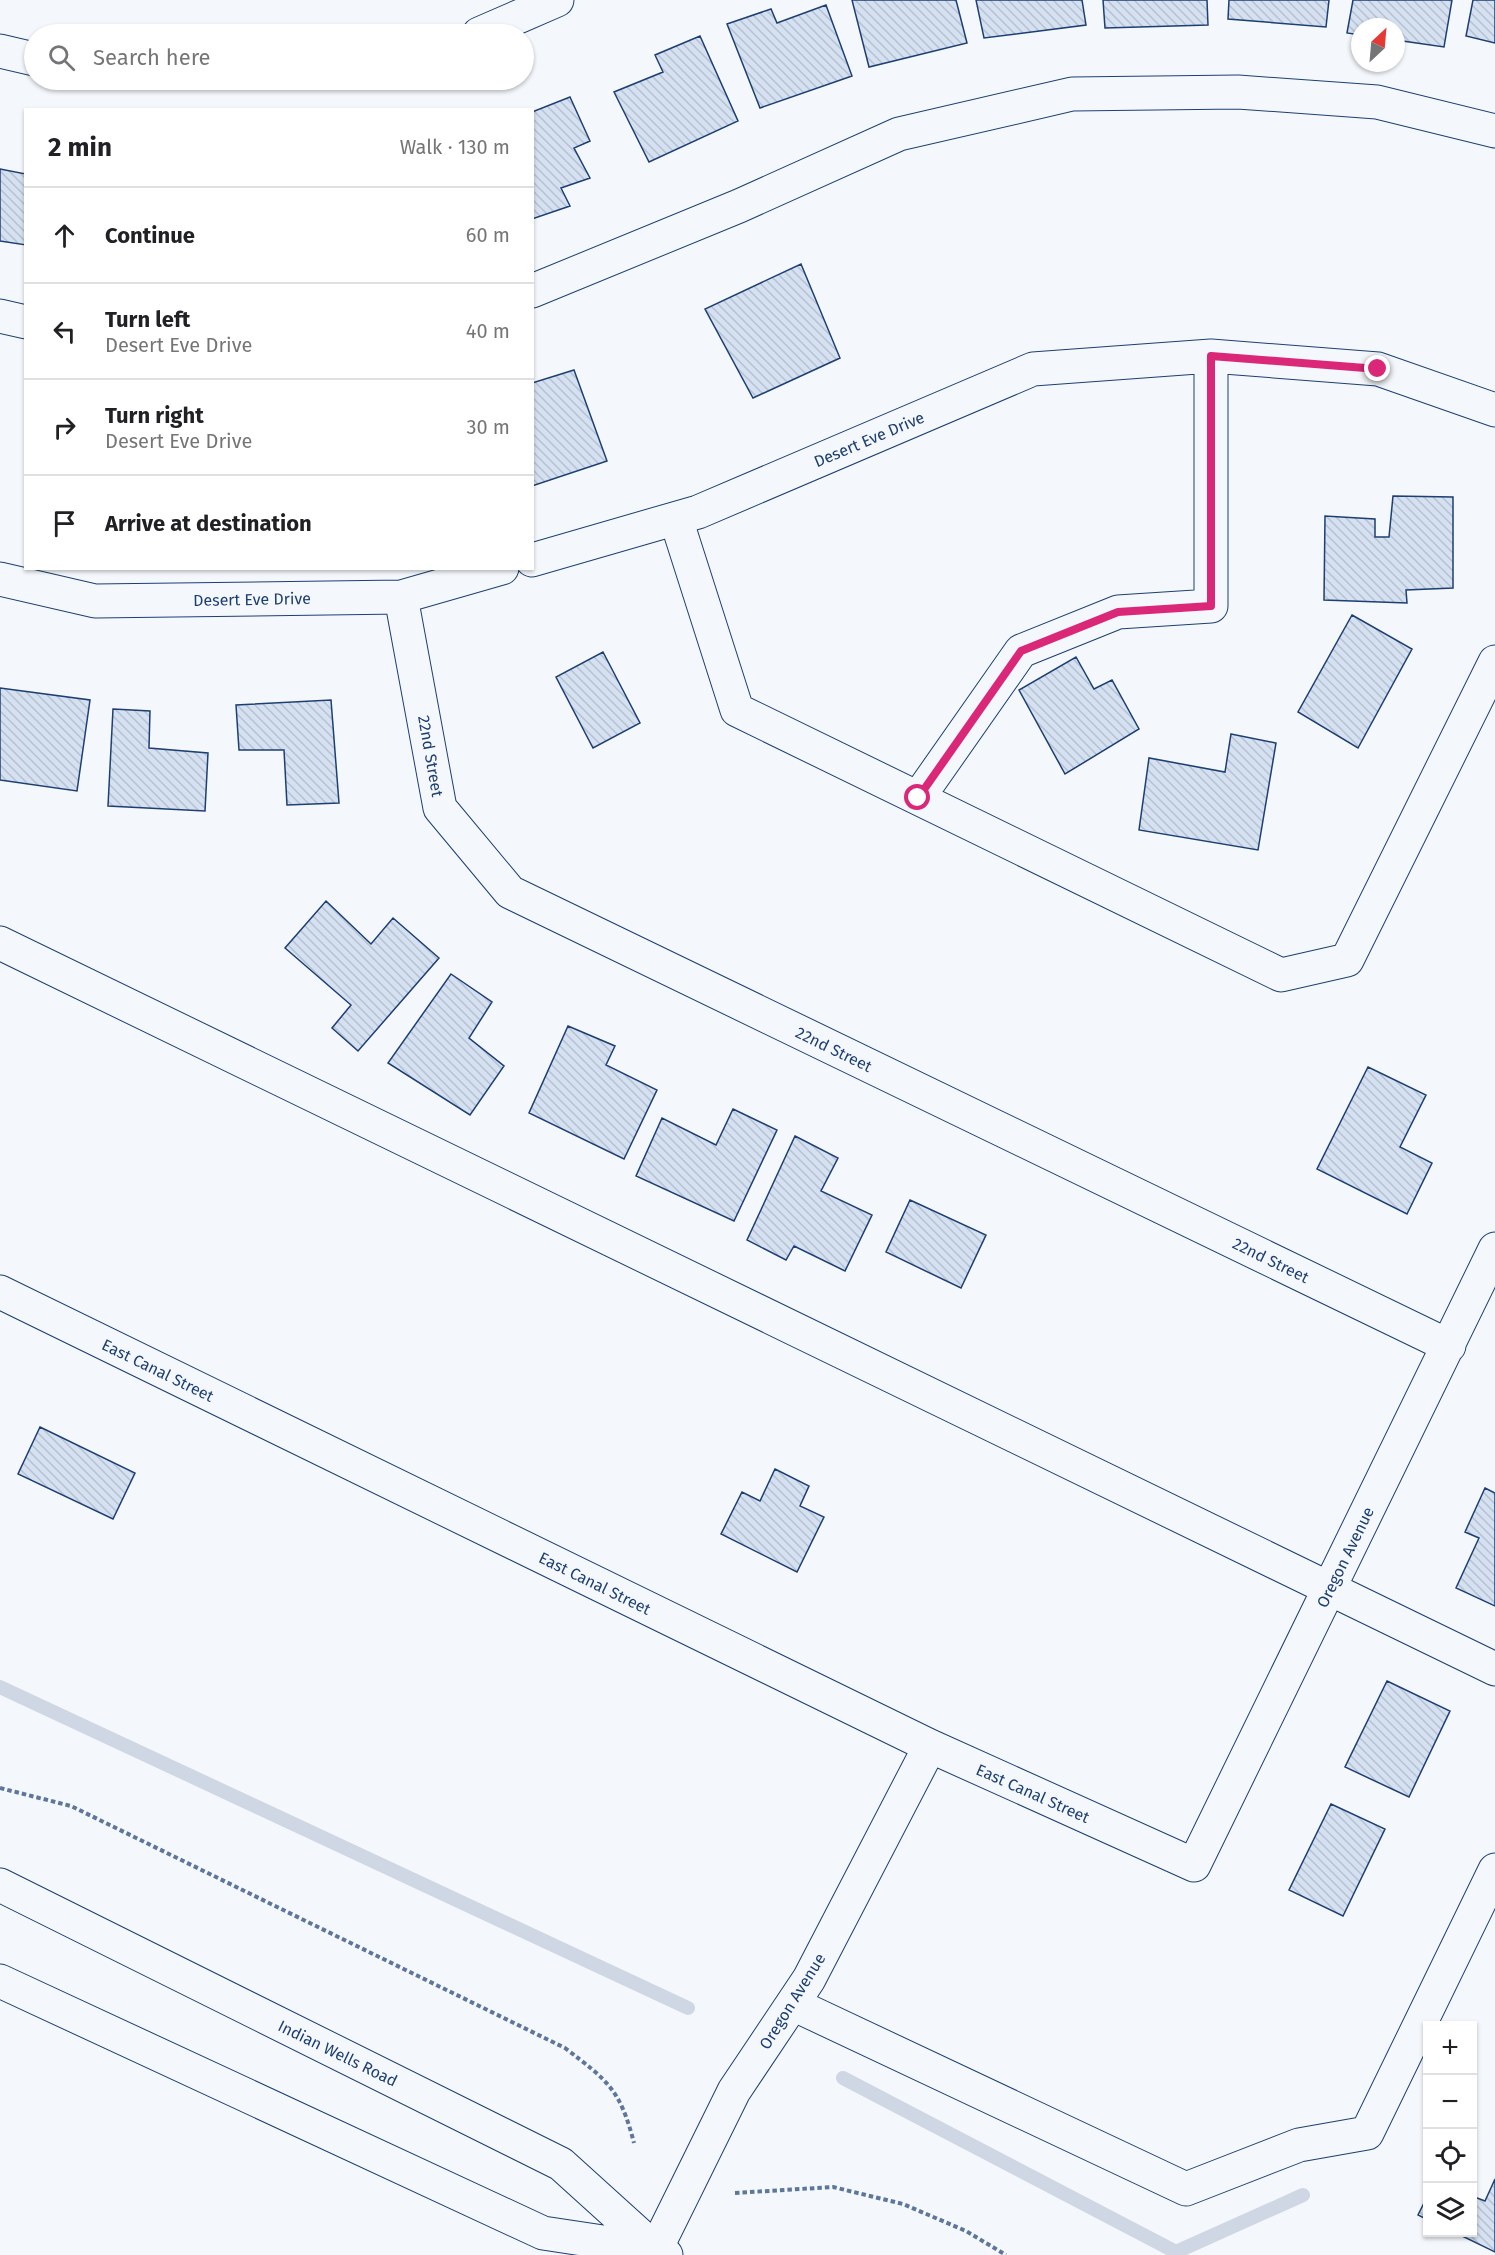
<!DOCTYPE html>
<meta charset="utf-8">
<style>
body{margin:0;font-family:"Fira Sans",sans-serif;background:#f2f2f2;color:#202124}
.controls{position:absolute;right:18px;bottom:18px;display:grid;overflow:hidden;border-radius:0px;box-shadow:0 2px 4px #0004}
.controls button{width:54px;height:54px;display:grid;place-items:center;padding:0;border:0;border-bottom:2px solid #e0e0e0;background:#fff;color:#202124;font:30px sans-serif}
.compass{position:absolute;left:1351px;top:18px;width:54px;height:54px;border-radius:50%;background:#fff;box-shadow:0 2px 4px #0004;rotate:26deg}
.stop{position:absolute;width:18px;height:18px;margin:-14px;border:4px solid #db2777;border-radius:50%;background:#fff}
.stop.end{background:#db2777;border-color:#fff;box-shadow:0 2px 6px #0008}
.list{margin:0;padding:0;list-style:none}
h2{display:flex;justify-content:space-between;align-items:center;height:78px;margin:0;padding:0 24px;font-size:26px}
h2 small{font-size:20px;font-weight:400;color:#757577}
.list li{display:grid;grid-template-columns:39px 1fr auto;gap:18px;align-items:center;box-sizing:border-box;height:96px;padding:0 24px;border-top:2px solid #e0e0e0}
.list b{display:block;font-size:22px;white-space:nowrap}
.list p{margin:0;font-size:20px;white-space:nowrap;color:#757577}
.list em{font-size:20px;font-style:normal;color:#757577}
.icon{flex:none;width:33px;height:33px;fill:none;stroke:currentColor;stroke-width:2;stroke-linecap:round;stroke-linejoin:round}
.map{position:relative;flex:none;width:1495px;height:2255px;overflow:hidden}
.search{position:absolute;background:#fff;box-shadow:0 2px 4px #0004;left:24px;top:24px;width:510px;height:66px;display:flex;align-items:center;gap:15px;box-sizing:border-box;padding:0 21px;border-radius:33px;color:#757577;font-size:22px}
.panel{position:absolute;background:#fff;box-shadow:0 2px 4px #0004;left:24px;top:108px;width:510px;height:462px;border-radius:0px}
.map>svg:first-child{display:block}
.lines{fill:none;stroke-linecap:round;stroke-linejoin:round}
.stream{stroke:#cfd7e4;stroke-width:14}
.building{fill:url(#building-back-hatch);stroke:#1d3f73;stroke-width:1.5}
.minor-casing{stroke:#1d3f73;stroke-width:35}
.major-casing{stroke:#1d3f73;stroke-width:35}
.path{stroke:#5e769c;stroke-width:4;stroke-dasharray:4.5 3;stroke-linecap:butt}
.minor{stroke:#f4f7fb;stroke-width:33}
.major{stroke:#f4f7fb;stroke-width:33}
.route{stroke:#db2777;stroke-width:8}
.labels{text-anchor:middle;stroke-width:4.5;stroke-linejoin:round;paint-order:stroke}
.street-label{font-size:16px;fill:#1d3f73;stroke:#f4f7fb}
</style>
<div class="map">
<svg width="1495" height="2255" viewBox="0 0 1495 2255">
<defs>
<pattern id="building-back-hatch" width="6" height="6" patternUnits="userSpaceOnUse" patternTransform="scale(1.5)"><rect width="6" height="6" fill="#d5e0f0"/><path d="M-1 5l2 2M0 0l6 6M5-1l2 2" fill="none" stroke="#b6c1d1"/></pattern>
</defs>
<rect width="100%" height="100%" fill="#f4f7fb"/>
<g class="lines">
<path class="stream" d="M 0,1687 L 688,2008
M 843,2078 L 1176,2252 L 1176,2255
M 1176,2252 L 1303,2195"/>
</g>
<path class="building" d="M 852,0 L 956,0 L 967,43 L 869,67 Z
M 976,0 L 1082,0 L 1086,25 L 984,38 Z
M 1103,0 L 1207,0 L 1208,25 L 1105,28 Z
M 1229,0 L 1329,0 L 1326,27 L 1228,19 Z
M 1353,0 L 1452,0 L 1444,47 L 1396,40 L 1396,27 L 1360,27 L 1360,35 L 1347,33 Z
M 1473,0 L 1495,0 L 1495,43 L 1466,36 Z
M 826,5 L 852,76 L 760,108 L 727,24 L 771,9 L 777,23 Z
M 700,36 L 738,121 L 649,162 L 614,92 L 663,72 L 655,55 Z
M 570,97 L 590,141 L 574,148 L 590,178 L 561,188 L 570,206 L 532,219 L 532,112 Z
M 0,169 L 26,174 L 26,245 L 0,241 Z
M 801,264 L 840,358 L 753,398 L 705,309 Z
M 574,370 L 607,461 L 532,486 L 532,383 Z
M 1393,496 L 1453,497 L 1453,588 L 1406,590 L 1407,603 L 1324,600 L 1325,516 L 1375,519 L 1375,537 L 1389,537 Z
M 1352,615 L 1412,649 L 1358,748 L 1298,712 Z
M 603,652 L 640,723 L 593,748 L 556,677 Z
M 1076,657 L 1094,689 L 1112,680 L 1139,729 L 1065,774 L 1019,690 Z
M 0,688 L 90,700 L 77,791 L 0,780 Z
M 331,700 L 339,803 L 287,805 L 284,750 L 239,750 L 236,705 Z
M 113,709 L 150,711 L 149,748 L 208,753 L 205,811 L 108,806 Z
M 1231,734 L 1276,743 L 1258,850 L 1139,830 L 1149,758 L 1225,772 Z
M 326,901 L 371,944 L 393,918 L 439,958 L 358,1051 L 332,1028 L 351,1005 L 285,948 Z
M 451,974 L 492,1002 L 469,1038 L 504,1066 L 470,1115 L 388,1063 Z
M 568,1026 L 615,1046 L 606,1065 L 657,1090 L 624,1159 L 529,1113 Z
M 1368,1067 L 1426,1095 L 1400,1147 L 1432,1163 L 1407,1214 L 1317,1169 Z
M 733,1109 L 777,1130 L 734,1221 L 636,1176 L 662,1118 L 716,1145 Z
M 795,1136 L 838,1158 L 821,1191 L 872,1215 L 845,1271 L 794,1246 L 786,1260 L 747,1240 Z
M 910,1200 L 986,1235 L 961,1288 L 886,1252 Z
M 40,1427 L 135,1473 L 113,1519 L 18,1474 Z
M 775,1469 L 809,1486 L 800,1506 L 824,1517 L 797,1572 L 721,1534 L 742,1492 L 760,1501 Z
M 1485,1488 L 1495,1493 L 1495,1606 L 1456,1588 L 1479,1538 L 1465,1532 Z
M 1387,1681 L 1450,1711 L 1409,1797 L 1345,1767 Z
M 1331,1804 L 1385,1829 L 1343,1916 L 1289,1890 Z
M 1495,2179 L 1495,2252 L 1454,2232 L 1472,2232 L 1472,2196 L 1485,2201 Z
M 1428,2195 L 1428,2220 L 1418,2215 Z"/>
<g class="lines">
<defs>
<path id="minor" d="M 479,34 L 557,0
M 0,51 L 34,59
M 532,291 L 739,206 L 899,134 L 1072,94 L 1238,92 L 1377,102 L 1495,131
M 0,316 L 26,322
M 676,519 L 737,710 L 1281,975 L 1347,960 L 1495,662
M 532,560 L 698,512 L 1033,369 L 1211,356 L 1378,369 L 1495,410
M 0,579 L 95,601 L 401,597 L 502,568
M 401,597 L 440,808 L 510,892 L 1449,1346
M 918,798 L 1021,651 L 1118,612 L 1211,606 L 1211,356
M 0,943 L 1495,1669
M 0,1292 L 930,1746 L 1194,1865 L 1495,1249
M 793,2004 L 1186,2189 L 1299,2145 L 1367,2133 L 1495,1870
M 653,2255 L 734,2091 L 809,1979 L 930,1746"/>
<path id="major" d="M 0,1885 L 561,2164 L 656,2250 L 666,2255
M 0,1981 L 543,2233 L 656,2250"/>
</defs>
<use href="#minor" class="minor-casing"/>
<use href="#major" class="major-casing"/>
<path class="path" d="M 0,1788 L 71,1806 L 565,2048 C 608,2081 620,2089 634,2143
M 735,2193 L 833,2187 L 903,2204 L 966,2231 L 1006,2255"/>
<use href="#minor" class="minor"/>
<use href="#major" class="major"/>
</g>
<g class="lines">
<path class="route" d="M 918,798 L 1021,651 L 1118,612 L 1211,606 L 1211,356 L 1378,369"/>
</g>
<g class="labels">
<g class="street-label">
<text transform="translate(869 439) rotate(-23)" y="6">Desert Eve Drive</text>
<text transform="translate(252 599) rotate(-1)" y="6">Desert Eve Drive</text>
<text transform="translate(431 756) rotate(80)" y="6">22nd Street</text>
<text transform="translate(834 1049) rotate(26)" y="6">22nd Street</text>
<text transform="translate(1271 1260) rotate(26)" y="6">22nd Street</text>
<text transform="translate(158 1370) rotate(26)" y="6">East Canal Street</text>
<text transform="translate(1345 1557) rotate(-64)" y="6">Oregon Avenue</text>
<text transform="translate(595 1583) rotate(26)" y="6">East Canal Street</text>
<text transform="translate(1033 1793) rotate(24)" y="6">East Canal Street</text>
<text transform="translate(792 2001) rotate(-58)" y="6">Oregon Avenue</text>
<text transform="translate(338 2053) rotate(26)" y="6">Indian Wells Road</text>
</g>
</g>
</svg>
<div class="controls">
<button>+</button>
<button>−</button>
<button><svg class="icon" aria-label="locate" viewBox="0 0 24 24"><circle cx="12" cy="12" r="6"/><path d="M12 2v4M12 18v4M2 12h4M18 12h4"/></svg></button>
<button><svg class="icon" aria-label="layers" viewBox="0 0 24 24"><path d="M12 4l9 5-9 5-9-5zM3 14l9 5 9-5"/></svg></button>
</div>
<svg class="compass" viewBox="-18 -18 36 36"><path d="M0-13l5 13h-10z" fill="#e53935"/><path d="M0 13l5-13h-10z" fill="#757577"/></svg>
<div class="stop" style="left:918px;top:798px"></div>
<div class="stop end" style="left:1378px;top:369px"></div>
<div class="search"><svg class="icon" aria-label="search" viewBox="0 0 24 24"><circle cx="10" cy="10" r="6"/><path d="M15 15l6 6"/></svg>Search here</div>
<section class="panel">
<h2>2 min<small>Walk · 130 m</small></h2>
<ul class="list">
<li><svg class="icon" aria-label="ahead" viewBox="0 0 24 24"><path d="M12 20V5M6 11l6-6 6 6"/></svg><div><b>Continue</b></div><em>60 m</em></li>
<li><svg class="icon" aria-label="left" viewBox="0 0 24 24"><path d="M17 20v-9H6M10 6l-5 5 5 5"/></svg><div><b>Turn left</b><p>Desert Eve Drive</p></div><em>40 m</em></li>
<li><svg class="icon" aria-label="right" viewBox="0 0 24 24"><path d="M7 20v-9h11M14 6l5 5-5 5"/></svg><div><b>Turn right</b><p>Desert Eve Drive</p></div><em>30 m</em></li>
<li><svg class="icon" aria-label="arrive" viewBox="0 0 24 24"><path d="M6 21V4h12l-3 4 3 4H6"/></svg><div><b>Arrive at destination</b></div></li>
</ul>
</section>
</div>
